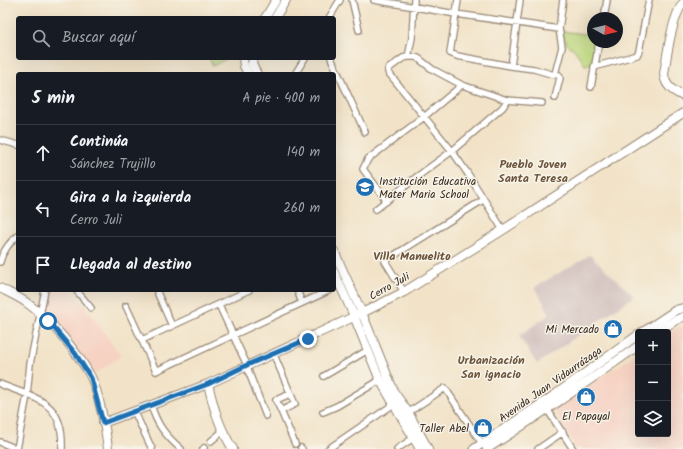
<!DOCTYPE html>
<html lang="es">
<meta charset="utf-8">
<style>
body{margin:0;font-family:Kalam,sans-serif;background:#242831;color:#f1f3f6}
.controls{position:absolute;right:12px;bottom:12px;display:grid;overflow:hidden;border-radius:4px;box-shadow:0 4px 16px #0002}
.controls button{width:36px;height:36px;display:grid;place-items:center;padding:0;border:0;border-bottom:1px solid #363941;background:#171b24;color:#f1f3f6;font:20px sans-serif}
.compass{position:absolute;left:587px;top:12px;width:36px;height:36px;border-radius:50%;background:#171b24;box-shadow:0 4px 16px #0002;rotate:98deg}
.stop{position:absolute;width:12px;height:12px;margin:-9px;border:3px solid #1f6fb2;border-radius:50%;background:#fff}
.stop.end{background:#1f6fb2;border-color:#fff;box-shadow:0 1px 4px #0008}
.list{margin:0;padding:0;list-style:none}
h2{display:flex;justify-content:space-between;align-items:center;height:52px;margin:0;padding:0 16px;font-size:17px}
h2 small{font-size:13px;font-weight:400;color:#9ea1a6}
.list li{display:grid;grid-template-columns:26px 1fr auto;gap:12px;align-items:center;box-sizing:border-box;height:56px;padding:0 16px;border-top:1px solid #363941}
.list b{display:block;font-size:15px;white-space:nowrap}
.list p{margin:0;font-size:13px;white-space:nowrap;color:#9ea1a6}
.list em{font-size:13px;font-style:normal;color:#9ea1a6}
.icon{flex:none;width:22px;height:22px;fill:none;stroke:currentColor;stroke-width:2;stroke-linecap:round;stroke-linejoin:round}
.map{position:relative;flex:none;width:683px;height:449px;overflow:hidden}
.search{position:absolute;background:#171b24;box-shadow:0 4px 16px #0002;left:16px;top:16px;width:320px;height:44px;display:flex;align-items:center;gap:10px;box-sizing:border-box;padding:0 14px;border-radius:4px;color:#9ea1a6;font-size:15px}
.panel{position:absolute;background:#171b24;box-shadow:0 4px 16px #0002;left:16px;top:72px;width:320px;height:220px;border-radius:4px}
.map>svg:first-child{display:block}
.built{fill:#f6d2c3}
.industrial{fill:#d1bfbd}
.green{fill:#bbd57a;stroke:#7b804c}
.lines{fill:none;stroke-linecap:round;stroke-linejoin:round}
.street-casing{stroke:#968673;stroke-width:8}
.secondary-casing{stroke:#968673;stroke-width:10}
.street{stroke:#fff;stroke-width:5.5}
.secondary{stroke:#fff;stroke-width:8}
.route{stroke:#1f6fb2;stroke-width:5}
.labels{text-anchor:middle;stroke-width:3;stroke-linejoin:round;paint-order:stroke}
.poi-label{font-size:11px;fill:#3b2a1e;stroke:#f7f3e8;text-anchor:end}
.street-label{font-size:11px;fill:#3b2a1e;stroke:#f7f3e8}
.neighbourhood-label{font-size:12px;font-weight:bold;fill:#6c553c;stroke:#f7f3e8}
</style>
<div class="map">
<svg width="683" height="449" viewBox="0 0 683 449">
<rect width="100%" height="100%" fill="#f7f3e8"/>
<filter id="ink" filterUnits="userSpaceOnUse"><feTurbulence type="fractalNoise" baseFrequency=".025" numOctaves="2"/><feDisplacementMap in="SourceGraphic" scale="8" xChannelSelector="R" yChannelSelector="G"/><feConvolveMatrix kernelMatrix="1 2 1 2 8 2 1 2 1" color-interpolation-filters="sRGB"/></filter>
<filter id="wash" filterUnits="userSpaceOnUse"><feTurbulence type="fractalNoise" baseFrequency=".012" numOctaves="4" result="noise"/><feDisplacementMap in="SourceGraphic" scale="16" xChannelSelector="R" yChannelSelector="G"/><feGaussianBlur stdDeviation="0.9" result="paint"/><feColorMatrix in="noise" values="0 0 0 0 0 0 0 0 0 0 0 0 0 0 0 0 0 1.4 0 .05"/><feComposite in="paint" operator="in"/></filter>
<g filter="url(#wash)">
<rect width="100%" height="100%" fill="#f2e3c8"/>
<path class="built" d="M 46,290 L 70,290 L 89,312 L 121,356 L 94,375 L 73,342 L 42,308 Z
M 683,325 L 683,449 L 577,449 L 553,409 L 638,353 L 638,434 L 668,434 L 668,333 L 676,328 Z"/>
<path class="industrial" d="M 590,255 L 634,296 L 537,364 L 519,336 L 550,314 L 535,287 Z"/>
<path class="green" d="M 562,31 L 593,35 L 593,42 L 595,42 L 591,65 L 585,65 L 574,49 L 567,45 Z
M 209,58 L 228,58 L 213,66 Z"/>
</g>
<g filter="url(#ink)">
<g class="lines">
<defs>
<path id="street" d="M 352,0 L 359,30
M 374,0 L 456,14 L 559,29
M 458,0 L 450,53 L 457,56 L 511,66 L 534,69 L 551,74 L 559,75 L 560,78 L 555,98
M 329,18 L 340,0
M 604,18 L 607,0
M 408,57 L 412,38 L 414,0
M 331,58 L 365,132
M 511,66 L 520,0
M 594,67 L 637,55 L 639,51 L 649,0
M 295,74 L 305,58
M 555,74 L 562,47 L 559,29 L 563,0
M 591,87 L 599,42
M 0,140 L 18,145
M 387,201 L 363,169 L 368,159 L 424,117 L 462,85
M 376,209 L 418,176 L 452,151 L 502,108 L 505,104 L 507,100
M 503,230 L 468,174 L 452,151 L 388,72 L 388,69 L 403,58 L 408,57 L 415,57 L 418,58 L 432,69 L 462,85 L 507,100 L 542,103
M 0,262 C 2,253 10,241 18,236
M 76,290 L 91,308
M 297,290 L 302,303
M 157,292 L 172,326
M 404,292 L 385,261 L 483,200
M 219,305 L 247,365 L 249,373 L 266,416
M 126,306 L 156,371 L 330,290
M 142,340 L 249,290
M 274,355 L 295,404 L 281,411 L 295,444
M 324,376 L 368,350
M 0,384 C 37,399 64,401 62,449
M 151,405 C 157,425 165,435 181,449
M 547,409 L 573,449
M 134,411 L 152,449
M 281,411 L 276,400 L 290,394
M 323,412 L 337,406 L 382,379
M 406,414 L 445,388 L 483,445
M 211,441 L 223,431
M 0,442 L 17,449
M 301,448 L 302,449
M 17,449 L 27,395 L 30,364 L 45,290
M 203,449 L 204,448
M 328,449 L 394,404
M 397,449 L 415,437
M 538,449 L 563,432"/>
<path id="secondary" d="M 683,3 C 672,17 667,55 664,74 C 665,86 673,91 683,96
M 265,18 L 276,0
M 275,18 L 286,0
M 243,58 L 244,66 L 248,74
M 253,58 L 252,64 L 257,74
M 334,251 L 362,313 L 394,392 L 408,412 L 428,449
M 334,272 L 354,316 L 380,380 L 420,449
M 0,288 C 9,293 19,297 27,303 C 51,320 77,351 91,377 C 99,393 106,431 108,449
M 643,332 L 676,310 L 683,308
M 657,332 L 676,320 L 683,317
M 208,384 C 214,409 219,427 233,449
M 103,423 L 208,384 L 362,313 L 404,292 L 503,230 L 683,113
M 474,449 L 556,394 L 638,335
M 487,449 L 561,400 L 638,346"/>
</defs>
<use href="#street" class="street-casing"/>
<use href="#secondary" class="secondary-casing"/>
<use href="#street" class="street"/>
<use href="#secondary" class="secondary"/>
</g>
</g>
<g class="lines" filter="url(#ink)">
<path class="route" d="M 48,321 L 75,353 L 91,378 L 103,423 L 208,384 L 247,365 L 308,339"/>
</g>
<defs>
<symbol id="school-disc" viewBox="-11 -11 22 22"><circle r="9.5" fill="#1f6fb2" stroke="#f7f3e8"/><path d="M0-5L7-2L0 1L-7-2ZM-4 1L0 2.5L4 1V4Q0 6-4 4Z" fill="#fff"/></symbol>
<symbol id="shop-disc" viewBox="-11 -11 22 22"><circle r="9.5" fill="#1f6fb2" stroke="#f7f3e8"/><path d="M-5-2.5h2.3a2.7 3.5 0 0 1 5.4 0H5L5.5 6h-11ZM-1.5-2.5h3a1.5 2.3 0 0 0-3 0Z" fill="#fff"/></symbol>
</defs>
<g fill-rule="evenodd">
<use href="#school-disc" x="354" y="176" width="22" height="22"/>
<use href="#shop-disc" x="602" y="318" width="22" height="22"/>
<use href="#shop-disc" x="575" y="386" width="22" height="22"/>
<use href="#shop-disc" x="472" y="417" width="22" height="22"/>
</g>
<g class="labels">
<g class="poi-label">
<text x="379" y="185" text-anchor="start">Institución Educativa<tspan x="379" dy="13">Mater Maria School</tspan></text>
<text x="599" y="333">Mi Mercado</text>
<text x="586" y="420" text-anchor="middle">El Papayal</text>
<text x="469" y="432">Taller Abel</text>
</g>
<g class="street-label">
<text transform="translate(389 286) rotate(-29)" y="4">Cerro Juli</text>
<text transform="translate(550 384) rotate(-35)" y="4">Avenida Juan Vidaurrázaga</text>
</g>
<g class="neighbourhood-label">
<text x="533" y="168">Pueblo Joven<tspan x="533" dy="14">Santa Teresa</tspan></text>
<text x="412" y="260">Villa Manuelito</text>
<text x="491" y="364">Urbanización<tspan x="491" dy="14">San ignacio</tspan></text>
</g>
</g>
</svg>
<div class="controls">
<button>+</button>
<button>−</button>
<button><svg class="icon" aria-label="layers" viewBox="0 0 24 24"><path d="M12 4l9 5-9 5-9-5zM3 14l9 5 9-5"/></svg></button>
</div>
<svg class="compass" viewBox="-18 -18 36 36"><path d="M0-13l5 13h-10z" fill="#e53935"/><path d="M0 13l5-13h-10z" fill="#9ea1a6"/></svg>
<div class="stop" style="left:48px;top:321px"></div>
<div class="stop end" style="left:308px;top:339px"></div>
<div class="search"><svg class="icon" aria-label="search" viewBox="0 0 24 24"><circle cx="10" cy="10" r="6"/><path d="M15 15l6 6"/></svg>Buscar aquí</div>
<section class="panel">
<h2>5 min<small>A pie · 400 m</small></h2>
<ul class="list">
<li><svg class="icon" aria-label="ahead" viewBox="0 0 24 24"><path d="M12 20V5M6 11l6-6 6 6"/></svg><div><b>Continúa</b><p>Sánchez Trujillo</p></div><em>140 m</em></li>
<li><svg class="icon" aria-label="left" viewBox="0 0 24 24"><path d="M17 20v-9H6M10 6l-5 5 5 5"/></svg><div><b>Gira a la izquierda</b><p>Cerro Juli</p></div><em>260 m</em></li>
<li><svg class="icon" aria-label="arrive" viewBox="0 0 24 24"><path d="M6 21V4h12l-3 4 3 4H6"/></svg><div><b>Llegada al destino</b></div></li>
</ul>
</section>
</div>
